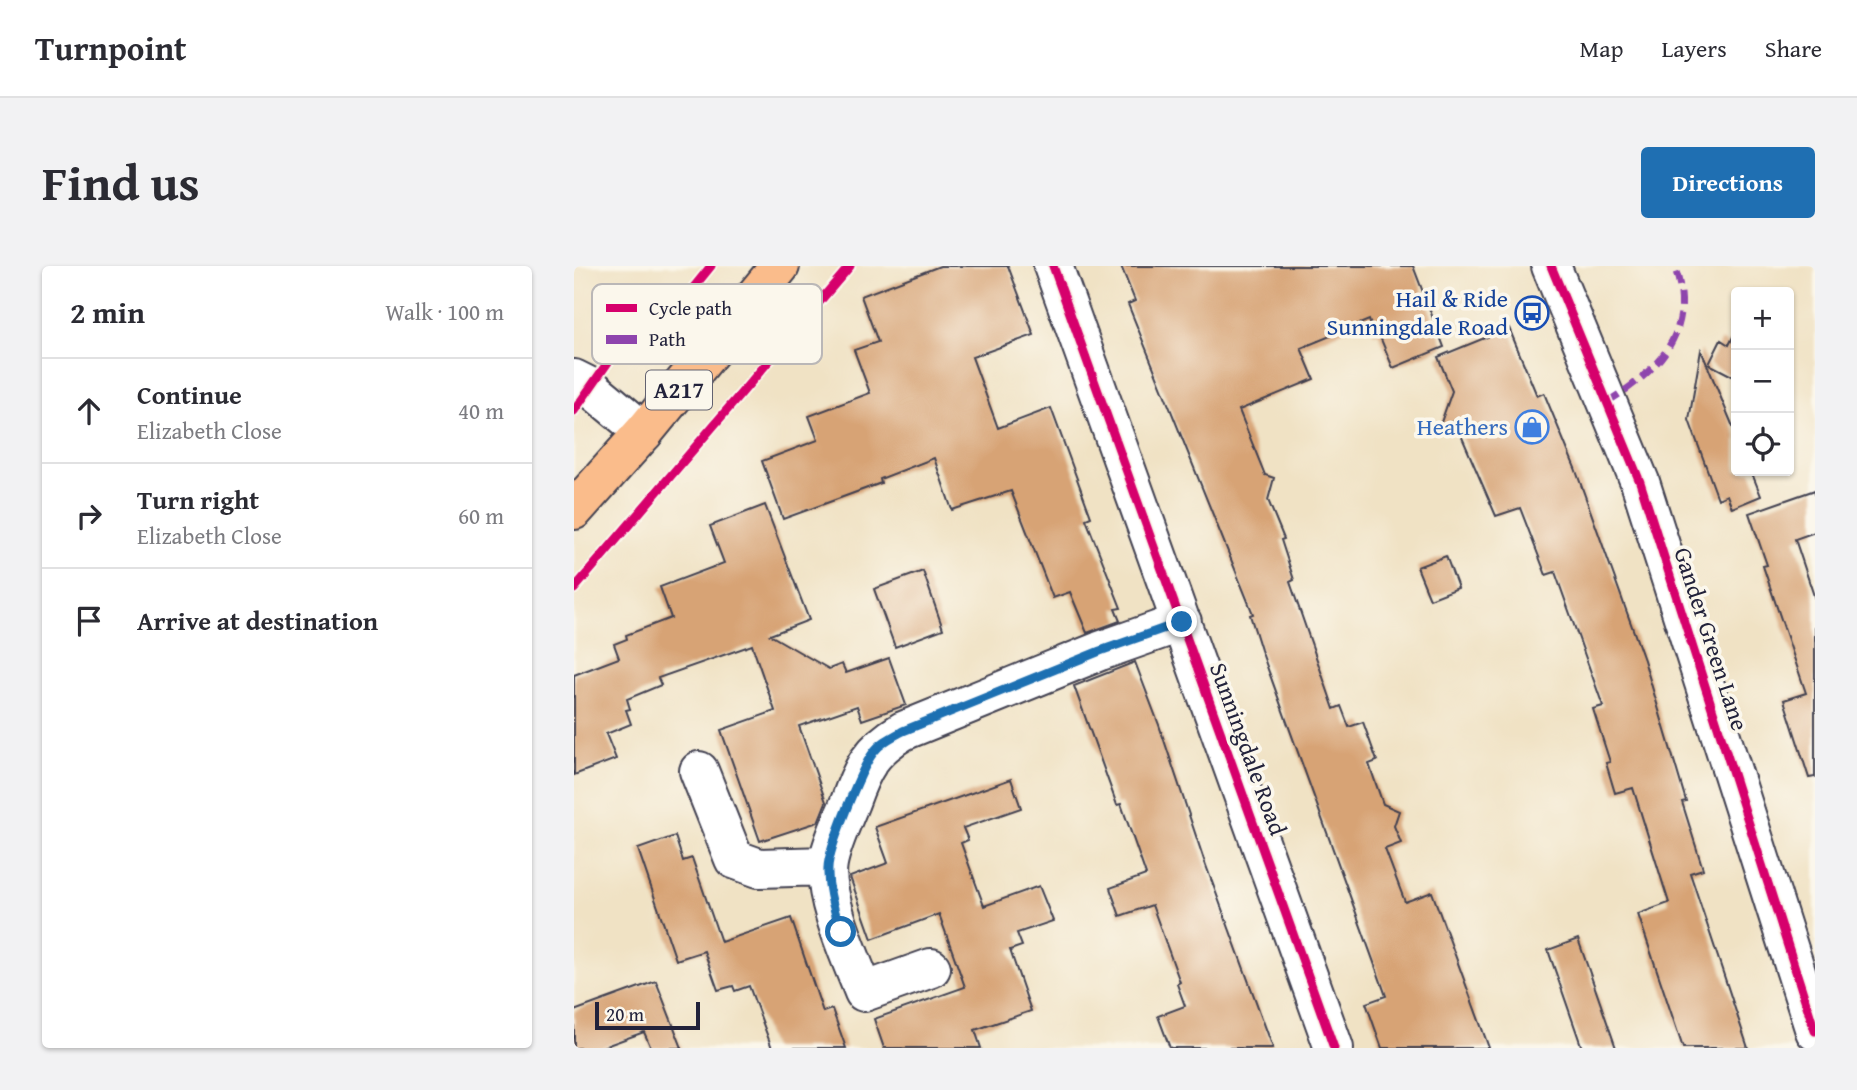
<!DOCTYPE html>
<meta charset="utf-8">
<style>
body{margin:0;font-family:"Gentium Book Plus",serif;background:#f2f2f3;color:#2b2b33}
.controls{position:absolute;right:21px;top:21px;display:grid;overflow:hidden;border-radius:7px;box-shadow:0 2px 5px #0004}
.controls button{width:63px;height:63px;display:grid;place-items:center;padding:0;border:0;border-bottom:2px solid #e1e1e2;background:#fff;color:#2b2b33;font:35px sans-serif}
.scale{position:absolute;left:21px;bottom:18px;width:105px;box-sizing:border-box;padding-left:7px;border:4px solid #22223b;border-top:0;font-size:19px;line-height:24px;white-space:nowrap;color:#22223b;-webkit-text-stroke:5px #fbf7ec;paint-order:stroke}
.stop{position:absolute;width:21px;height:21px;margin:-16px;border:5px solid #1f6fb2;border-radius:50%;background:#fff}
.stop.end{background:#1f6fb2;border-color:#fff;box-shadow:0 2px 7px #0008}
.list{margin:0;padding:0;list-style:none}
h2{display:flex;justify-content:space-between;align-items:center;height:91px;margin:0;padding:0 28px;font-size:30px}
h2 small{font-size:23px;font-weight:400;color:#7c7c81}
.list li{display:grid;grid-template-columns:46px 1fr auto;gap:21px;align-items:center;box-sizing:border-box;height:105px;padding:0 28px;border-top:2px solid #e1e1e2}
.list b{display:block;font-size:26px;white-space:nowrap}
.list p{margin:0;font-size:23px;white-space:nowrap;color:#7c7c81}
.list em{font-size:23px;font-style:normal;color:#7c7c81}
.icon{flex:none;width:38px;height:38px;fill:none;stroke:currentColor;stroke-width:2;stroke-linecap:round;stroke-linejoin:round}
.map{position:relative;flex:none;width:1241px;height:782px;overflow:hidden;border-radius:7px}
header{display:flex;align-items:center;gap:42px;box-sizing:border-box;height:98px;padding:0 35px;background:#fff;border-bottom:2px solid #e1e1e2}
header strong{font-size:33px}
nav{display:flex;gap:38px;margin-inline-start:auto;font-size:24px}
.intro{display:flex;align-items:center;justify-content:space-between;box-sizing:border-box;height:168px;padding:0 42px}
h1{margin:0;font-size:49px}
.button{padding:18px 32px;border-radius:7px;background:#1f6fb2;color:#fff;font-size:24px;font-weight:700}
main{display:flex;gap:42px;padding:0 42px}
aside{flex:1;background:#fff;border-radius:7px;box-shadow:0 2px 5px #0004}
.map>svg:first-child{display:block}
.building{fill:#d7a374}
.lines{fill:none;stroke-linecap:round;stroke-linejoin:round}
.minor-casing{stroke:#413f50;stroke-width:42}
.highway-casing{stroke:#413f50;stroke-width:42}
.minor{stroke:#fff;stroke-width:38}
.highway{stroke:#fabc8b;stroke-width:38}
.quiet{stroke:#8e44ad;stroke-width:7;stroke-dasharray:14 7;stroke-linecap:butt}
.cycleway-casing{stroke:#fbf7ec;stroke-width:13}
.cycleway{stroke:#d6006c;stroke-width:9}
.route{stroke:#1f6fb2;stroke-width:9}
.labels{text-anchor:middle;stroke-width:7;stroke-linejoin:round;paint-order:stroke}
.shield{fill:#fbf7ec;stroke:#636270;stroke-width:2}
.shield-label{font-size:23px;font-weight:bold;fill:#22223b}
.transit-label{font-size:24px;fill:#164399;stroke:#fbf7ec;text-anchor:end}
.shop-label{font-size:24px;fill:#366cbe;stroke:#fbf7ec;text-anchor:end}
.street-label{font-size:24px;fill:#22223b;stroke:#fbf7ec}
.key{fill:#fbf7ec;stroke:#bab7b7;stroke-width:2}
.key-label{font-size:19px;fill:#22223b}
</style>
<header>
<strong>Turnpoint</strong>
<nav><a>Map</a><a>Layers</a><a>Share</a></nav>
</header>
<div class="intro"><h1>Find us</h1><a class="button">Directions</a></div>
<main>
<aside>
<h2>2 min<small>Walk · 100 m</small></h2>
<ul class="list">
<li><svg class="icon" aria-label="ahead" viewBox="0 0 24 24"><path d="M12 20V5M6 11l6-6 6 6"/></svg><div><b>Continue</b><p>Elizabeth Close</p></div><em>40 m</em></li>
<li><svg class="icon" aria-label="right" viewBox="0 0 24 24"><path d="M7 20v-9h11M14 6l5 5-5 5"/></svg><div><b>Turn right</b><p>Elizabeth Close</p></div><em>60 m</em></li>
<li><svg class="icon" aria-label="arrive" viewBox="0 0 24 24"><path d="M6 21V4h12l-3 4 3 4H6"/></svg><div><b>Arrive at destination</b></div></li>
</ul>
</aside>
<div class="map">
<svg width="1241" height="782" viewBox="0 0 1241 782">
<rect width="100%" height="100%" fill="#fbf7ec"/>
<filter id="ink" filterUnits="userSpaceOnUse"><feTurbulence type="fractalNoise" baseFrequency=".0143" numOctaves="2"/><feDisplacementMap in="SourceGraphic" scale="14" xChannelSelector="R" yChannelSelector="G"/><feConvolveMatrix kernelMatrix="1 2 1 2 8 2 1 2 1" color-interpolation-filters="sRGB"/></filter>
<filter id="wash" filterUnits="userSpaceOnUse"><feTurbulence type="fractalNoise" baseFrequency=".00686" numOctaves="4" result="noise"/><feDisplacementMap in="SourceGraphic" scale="28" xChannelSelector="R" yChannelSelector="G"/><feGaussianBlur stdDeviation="1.57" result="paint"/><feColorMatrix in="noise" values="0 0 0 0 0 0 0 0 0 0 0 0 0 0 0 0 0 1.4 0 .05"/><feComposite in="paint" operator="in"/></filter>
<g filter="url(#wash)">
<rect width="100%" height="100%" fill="#f0e2c4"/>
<g id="blocks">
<path class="building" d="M 366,0 L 434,0 L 460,69 L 398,91 L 424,162 L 477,142 L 517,251 L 512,253 L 547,342 L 541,343 L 546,355 L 513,367 L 496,326 L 479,332 L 437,225 L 378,244 L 360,192 L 306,213 L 307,217 L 209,253 L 188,195 L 244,174 L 235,150 L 296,127 L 280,84 L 304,76 L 287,30 Z
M 547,0 L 839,0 L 870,81 L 819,102 L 804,66 L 800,68 L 795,54 L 727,82 L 740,113 L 665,144 L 691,209 L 700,212 L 694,234 L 710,273 L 707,274 L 720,314 L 716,316 L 760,443 L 767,440 L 775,461 L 789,456 L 803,495 L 795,498 L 809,538 L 825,545 L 820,560 L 827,577 L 811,583 L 831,636 L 858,626 L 915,782 L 808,782 L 792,737 L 812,730 L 687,384 L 676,349 L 679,348 L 554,38 L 561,35 Z
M 935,62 L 963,130 L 970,127 L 1001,202 L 1070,394 L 1112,535 L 1108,536 L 1129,603 L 1116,607 L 1174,782 L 1109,782 L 1064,648 L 1095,637 L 1059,522 L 1041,527 L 1032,497 L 1036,496 L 1019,443 L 1029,440 L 981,306 L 972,309 L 946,242 L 922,250 L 881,155 L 865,162 L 878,125 L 864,91 Z
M 1162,65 L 1162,112 L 1135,98 L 1147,74 L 1155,79 Z
M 1127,84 L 1162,168 L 1162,205 L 1177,205 L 1187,230 L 1158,242 L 1153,229 L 1144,233 L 1115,154 Z
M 1241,224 L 1241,266 L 1221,273 L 1241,333 L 1241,511 L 1235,512 L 1210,434 L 1232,427 L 1189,300 L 1193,299 L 1175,247 Z
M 191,239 L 235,354 L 196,369 L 255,403 L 268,398 L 272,407 L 315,392 L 332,439 L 288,454 L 283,440 L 225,460 L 252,536 L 244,556 L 186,575 L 147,464 L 201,445 L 178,379 L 84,412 L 87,419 L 53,433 L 56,443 L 52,444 L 57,458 L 32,468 L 42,493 L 0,509 L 0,409 L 45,392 L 40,378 L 53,373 L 52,369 L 97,352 L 86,321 L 150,297 L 136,260 Z
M 872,290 L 884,322 L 856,333 L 843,301 Z
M 349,305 L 369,363 L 321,381 L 300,323 Z
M 561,396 L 585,459 L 630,594 L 699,782 L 596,782 L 584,750 L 611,740 L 603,718 L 606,716 L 578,639 L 546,650 L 536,622 L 572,609 L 547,538 L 543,539 L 500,420 Z
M 437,513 L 447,542 L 389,562 L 394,574 L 387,577 L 410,640 L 465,620 L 479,655 L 443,667 L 448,680 L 436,684 L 457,745 L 401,764 L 407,782 L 310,782 L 300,753 L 391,721 L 365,648 L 298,673 L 276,611 L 314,597 L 301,561 Z
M 101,570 L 109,595 L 118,592 L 147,676 L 217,652 L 249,746 L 258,743 L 272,782 L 198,782 L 175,720 L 161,725 L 159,720 L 144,724 L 130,685 L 102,694 L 64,583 Z
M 1004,673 L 1042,782 L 1008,782 L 974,684 Z
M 82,715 L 108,782 L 77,782 L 70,766 L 26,782 L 0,782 L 0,745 Z"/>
</g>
</g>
<g filter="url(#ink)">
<use href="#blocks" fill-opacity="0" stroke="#413f50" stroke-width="2"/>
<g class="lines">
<defs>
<path id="minor" d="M 479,0 L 760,782
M 977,0 L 1066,216 L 1241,765
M 0,113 L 16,121 L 70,166
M 125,505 L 160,593 L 185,602 L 253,600
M 357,702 L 290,726 C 278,695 248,630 254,597 C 258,576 268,556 276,536 C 288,502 297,484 329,465 L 526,385 L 608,356"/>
<path id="highway" d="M 0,244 L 70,166 L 206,0"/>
</defs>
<use href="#minor" class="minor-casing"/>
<use href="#highway" class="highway-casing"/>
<use href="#minor" class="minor"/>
<use href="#highway" class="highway"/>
<path class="quiet" d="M 1033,136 C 1084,105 1125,64 1100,0"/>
<defs>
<path id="cycleway" d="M 479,0 L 760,782
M 977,0 L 1066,216 L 1241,765
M 0,145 L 39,89 L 107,37 L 137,0
M 0,323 L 276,0"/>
</defs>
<use href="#cycleway" class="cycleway-casing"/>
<use href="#cycleway" class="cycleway"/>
</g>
</g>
<g class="lines" filter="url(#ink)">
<path class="route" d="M 267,666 C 261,645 253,624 254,602 C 254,584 287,503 299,487 C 306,477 318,471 329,465 L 526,385 L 608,356"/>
</g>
<defs>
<symbol id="bus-ring" viewBox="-11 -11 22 22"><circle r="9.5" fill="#fbf7ec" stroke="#1a4fb4" stroke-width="1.5"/><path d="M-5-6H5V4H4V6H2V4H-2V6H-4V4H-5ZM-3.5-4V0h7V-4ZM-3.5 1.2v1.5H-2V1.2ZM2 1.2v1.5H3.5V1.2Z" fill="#1a4fb4"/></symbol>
<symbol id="shop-ring" viewBox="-11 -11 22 22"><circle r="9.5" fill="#fbf7ec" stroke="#3f7fe0" stroke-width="1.5"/><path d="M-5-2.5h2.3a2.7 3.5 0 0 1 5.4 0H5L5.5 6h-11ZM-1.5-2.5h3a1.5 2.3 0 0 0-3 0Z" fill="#3f7fe0"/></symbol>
</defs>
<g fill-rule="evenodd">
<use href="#bus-ring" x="939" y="28" width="38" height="38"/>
<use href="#shop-ring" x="939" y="142" width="38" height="38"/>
</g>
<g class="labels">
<rect class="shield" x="72" y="104.5" width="66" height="39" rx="5"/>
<g class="shield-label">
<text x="105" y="132">A217</text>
</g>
<g class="transit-label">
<text x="934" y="41">Hail &amp; Ride<tspan x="934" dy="28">Sunningdale Road</tspan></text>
</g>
<g class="shop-label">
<text x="934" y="169">Heathers</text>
</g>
<g class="street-label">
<text transform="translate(1137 373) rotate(72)" y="8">Gander Green Lane</text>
<text transform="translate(674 483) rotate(70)" y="8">Sunningdale Road</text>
</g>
</g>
<rect x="18" y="18" width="230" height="80" rx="10" class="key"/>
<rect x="32" y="38" width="31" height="8" fill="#d6006c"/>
<rect x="32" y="69" width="31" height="9" fill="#8e44ad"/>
<g class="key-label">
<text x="75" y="49">Cycle path</text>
<text x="75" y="80">Path</text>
</g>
</svg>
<div class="controls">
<button>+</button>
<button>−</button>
<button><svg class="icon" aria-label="locate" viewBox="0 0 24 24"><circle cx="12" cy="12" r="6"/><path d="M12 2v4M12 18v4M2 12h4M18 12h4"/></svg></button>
</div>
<div class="scale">20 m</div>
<div class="stop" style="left:267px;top:666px"></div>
<div class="stop end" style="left:608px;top:356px"></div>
</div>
</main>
